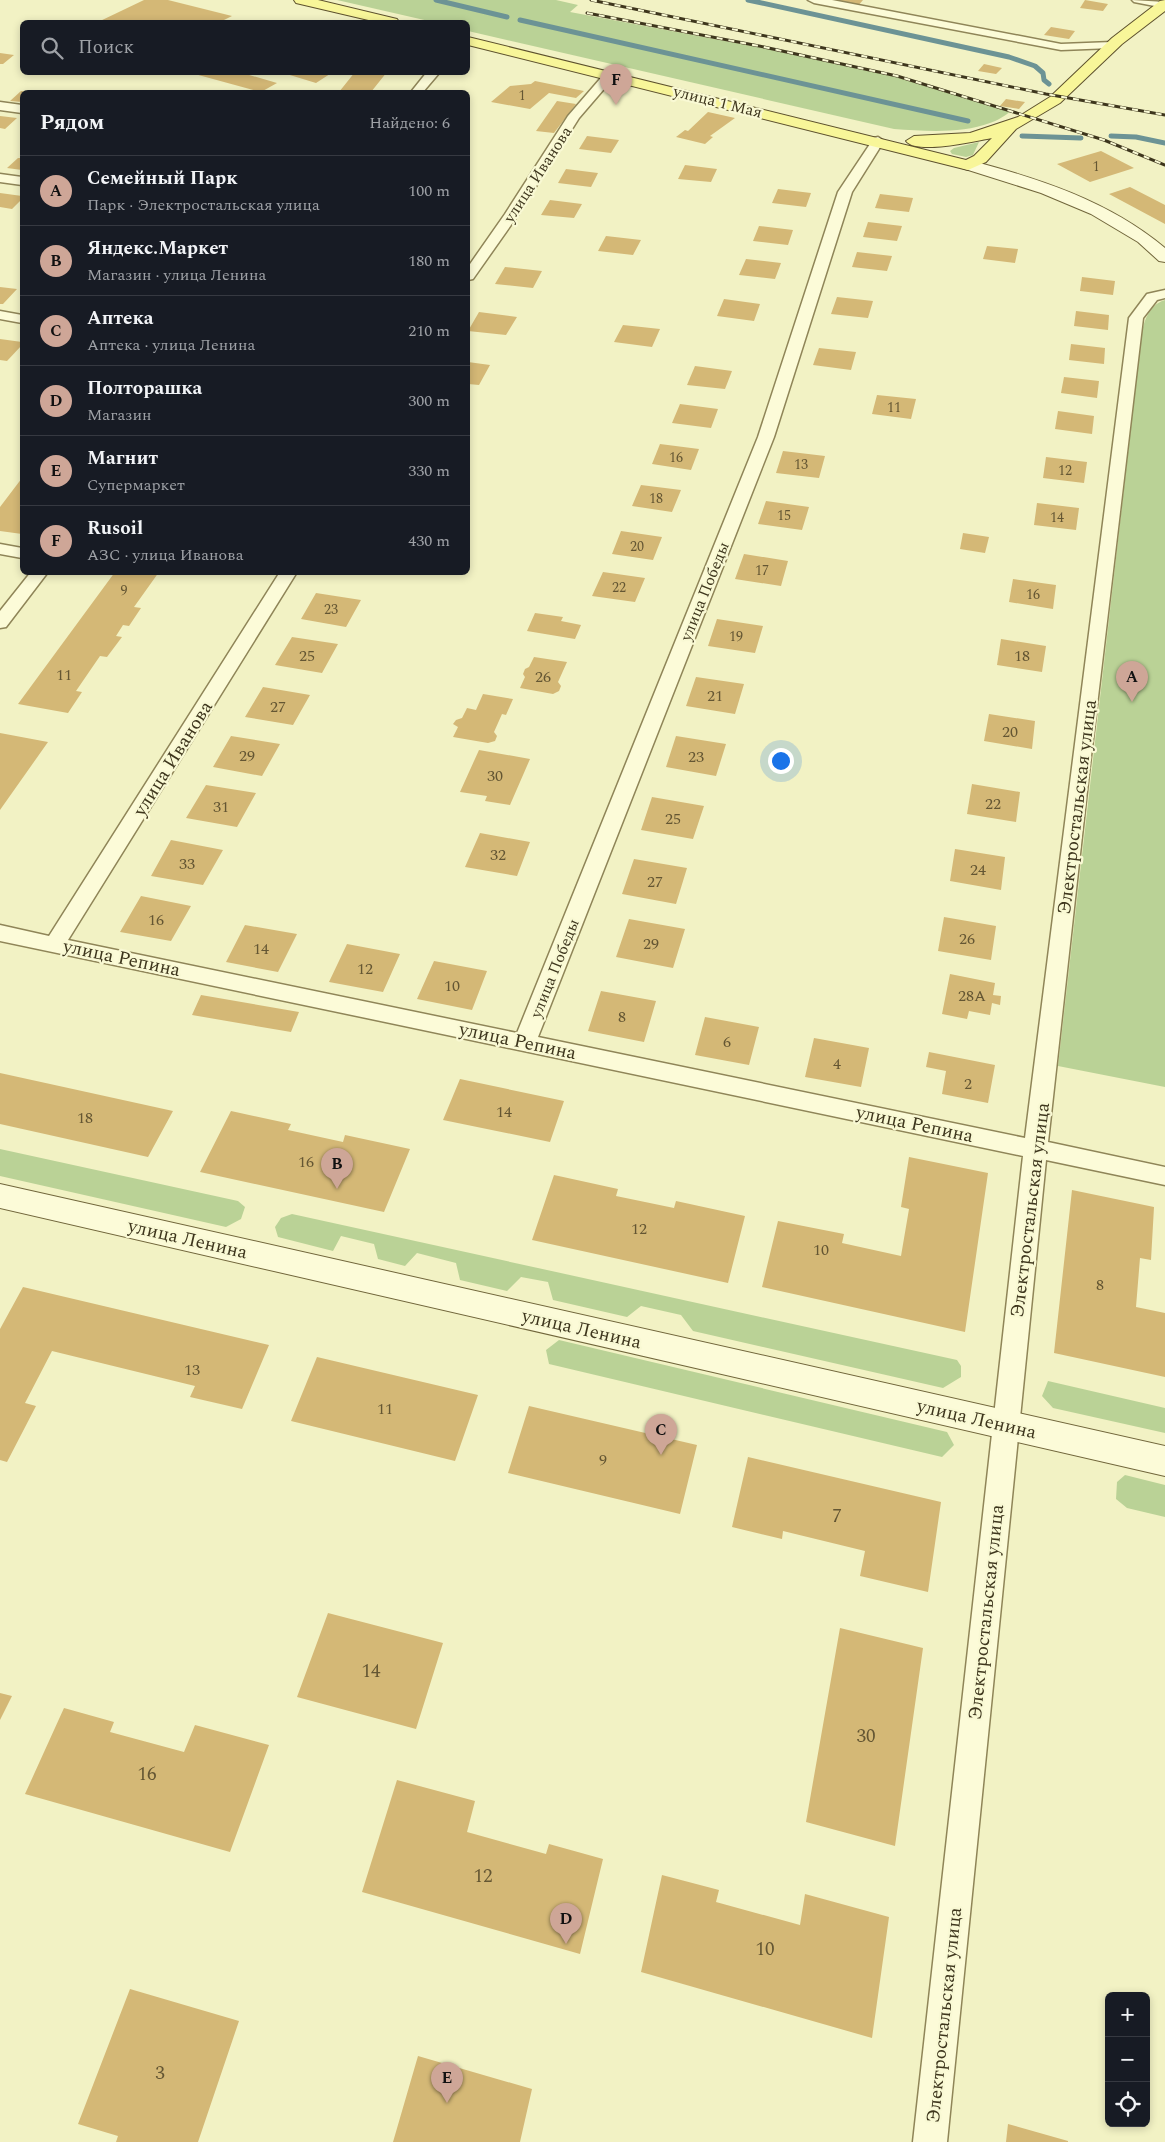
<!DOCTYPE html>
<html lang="ru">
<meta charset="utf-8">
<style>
body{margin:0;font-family:Spectral,serif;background:#20242c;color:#f1f3f6}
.controls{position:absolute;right:15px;bottom:15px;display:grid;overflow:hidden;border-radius:8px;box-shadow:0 2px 8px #0003}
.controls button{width:45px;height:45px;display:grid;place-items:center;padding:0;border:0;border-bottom:1px solid #363941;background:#171b24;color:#f1f3f6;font:25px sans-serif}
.you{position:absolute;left:780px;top:760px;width:18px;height:18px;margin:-12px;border:4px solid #fff;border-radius:50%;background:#1a73e8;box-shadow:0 0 0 8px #1a73e833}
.badge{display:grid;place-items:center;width:32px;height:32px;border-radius:50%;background:#cea697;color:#111;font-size:16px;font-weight:700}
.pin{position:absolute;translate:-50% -41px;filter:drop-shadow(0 1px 2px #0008)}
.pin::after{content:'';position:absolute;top:26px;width:18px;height:15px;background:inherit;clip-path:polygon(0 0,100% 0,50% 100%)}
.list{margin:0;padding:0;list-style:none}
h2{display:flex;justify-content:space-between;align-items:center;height:65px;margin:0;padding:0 20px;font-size:21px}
h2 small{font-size:16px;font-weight:400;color:#9ea1a6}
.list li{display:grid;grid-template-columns:32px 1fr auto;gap:15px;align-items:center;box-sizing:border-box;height:70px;padding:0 20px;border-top:1px solid #363941}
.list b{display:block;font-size:19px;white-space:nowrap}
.list p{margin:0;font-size:16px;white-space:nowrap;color:#9ea1a6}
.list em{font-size:16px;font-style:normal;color:#9ea1a6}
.icon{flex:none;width:28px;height:28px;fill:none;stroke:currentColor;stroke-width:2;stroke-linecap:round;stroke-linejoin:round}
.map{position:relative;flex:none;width:1165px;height:2142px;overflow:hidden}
.search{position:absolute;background:#171b24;box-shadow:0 2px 8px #0003;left:20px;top:20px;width:450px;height:55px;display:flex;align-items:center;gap:12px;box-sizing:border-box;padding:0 18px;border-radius:8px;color:#9ea1a6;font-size:19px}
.panel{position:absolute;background:#171b24;box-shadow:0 2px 8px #0003;left:20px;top:90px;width:450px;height:485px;border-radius:8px}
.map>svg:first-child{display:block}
.green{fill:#bad296}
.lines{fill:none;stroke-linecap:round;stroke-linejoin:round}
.stream{stroke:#6c9395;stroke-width:5}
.building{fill:#d4b876}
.street-casing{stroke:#8f8558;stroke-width:3}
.secondary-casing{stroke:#71663b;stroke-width:2}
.primary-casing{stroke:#5d512d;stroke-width:2}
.street{fill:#fcfbd8;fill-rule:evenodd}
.secondary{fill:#fcfbd8;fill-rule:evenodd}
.primary{fill:#f8f699;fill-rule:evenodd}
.rail-casing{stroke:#3e361d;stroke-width:3}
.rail{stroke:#f9f9d4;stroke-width:2;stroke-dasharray:6;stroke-linecap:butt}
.labels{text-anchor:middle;stroke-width:4.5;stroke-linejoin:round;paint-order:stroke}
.far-number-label{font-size:14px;fill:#645633}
.far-street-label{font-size:16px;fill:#3e361d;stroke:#f9f9d4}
.number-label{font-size:16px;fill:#645633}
.street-label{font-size:19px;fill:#3e361d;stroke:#f9f9d4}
.near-number-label{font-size:19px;fill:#645633}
</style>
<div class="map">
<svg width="1165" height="2142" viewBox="0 0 1165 2142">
<rect width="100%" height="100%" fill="#f2f2c4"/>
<path class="green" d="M 337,0 L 556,0 L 578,5 L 570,12 L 757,47 L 896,77 L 1010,112 C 1004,116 997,121 990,123 C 961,134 924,131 894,129 L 468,31 L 468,22 L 433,22 Z
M 979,142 L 973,155 L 966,157 L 952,154 L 950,151 L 954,148 Z
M 1165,300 L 1165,1087 L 1058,1066 L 1141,339 C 1143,323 1148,305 1165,300 Z
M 0,1149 L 238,1201 L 245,1207 L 241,1219 L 226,1227 L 0,1176 Z
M 292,1214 L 957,1360 L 961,1366 L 961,1377 L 943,1388 L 693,1331 L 681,1315 L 641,1306 L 627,1317 L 553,1300 L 548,1282 L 521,1277 L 507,1291 L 460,1280 L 456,1263 L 417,1253 L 405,1266 L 378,1259 L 374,1244 L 341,1236 L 333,1251 L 278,1237 L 275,1227 L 281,1218 Z
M 559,1340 L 947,1432 L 954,1445 L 942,1457 L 549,1364 L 546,1350 Z
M 1048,1381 L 1165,1408 L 1165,1433 L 1053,1408 L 1042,1396 Z
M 1125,1475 L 1165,1485 L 1165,1517 L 1127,1508 L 1116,1499 L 1117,1482 Z"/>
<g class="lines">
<path class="stream" d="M 436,0 L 507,17
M 748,0 L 1009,57 L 1035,66 L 1043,73 L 1044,80 L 1049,84
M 520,20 L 968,121
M 1022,136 L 1081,138
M 1111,136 L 1136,137 L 1165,143"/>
</g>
<path class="building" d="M 144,0 L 168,0 L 232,16 L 220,22 L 98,22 Z
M 835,0 L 863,0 L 857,7 L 833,2 Z
M 1085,0 L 1108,4 L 1103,11 L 1080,8 Z
M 1051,27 L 1075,31 L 1069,39 L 1044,35 Z
M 0,53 L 14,55 L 3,64 L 0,64 Z
M 984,64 L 1002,68 L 996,74 L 978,71 Z
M 239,72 L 277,83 L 261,92 L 191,73 Z
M 280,72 L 333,72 L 316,83 Z
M 355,72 L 387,72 L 371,92 L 339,92 Z
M 535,81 L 584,91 L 576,98 L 549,93 L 530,109 L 491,102 L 510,86 L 531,84 Z
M 21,91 L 27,91 L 22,92 L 22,102 L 10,101 Z
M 1006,99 L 1025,102 L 1019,109 L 1000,106 Z
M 557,101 L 576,104 L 554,133 L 536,131 Z
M 708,112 L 735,118 L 710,136 L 713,137 L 705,144 L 676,137 L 685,130 L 688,131 Z
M 0,116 L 17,118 L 5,129 L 0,128 Z
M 587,136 L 619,140 L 611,153 L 579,149 Z
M 1101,151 L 1134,168 L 1090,182 L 1057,164 Z
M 18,158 L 22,158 L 22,170 L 7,168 Z
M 685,165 L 717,169 L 711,182 L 678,179 Z
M 566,169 L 598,173 L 591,187 L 558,183 Z
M 1130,187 L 1165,205 L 1165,224 L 1109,194 Z
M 778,189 L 811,193 L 806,207 L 772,203 Z
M 0,193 L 22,196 L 22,199 L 12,209 L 0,207 Z
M 880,194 L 913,198 L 909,212 L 875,208 Z
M 550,200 L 582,204 L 574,218 L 541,215 Z
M 868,222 L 902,226 L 897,241 L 863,237 Z
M 759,226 L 793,230 L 788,245 L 753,241 Z
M 606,236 L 641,240 L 633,255 L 598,251 Z
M 987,246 L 1018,249 L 1015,263 L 983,259 Z
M 857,252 L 892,256 L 887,271 L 852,267 Z
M 746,259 L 781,263 L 775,279 L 739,275 Z
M 505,267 L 542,271 L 533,288 L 495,284 Z
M 1082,277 L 1115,281 L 1113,295 L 1080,291 Z
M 0,287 L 17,289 L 3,304 L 0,304 Z
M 837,297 L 873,301 L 868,318 L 831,314 Z
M 724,299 L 760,304 L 754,321 L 717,316 Z
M 1076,311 L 1109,315 L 1108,330 L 1074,326 Z
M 479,312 L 517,317 L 506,335 L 468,331 Z
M 623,325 L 660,329 L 652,347 L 614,342 Z
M 0,339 L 22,342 L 22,345 L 7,361 L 0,360 Z
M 1071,344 L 1105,348 L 1104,364 L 1069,360 Z
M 819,348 L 856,352 L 851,370 L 813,365 Z
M 468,362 L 490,365 L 479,385 L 468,384 Z
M 695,366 L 732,371 L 725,389 L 687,385 Z
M 1064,377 L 1099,381 L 1097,398 L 1061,393 Z
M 877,395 L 916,399 L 911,419 L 872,414 Z
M 680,404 L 718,409 L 711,428 L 672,423 Z
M 1058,411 L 1094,416 L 1092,434 L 1055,429 Z
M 660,444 L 699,449 L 691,470 L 652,464 Z
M 783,451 L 825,456 L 819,478 L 776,473 Z
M 1046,457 L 1087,462 L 1084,483 L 1043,478 Z
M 22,478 L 22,534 L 0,531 L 0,507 Z
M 641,485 L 681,490 L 672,512 L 632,506 Z
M 766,501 L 809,507 L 802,530 L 758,524 Z
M 1037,503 L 1079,508 L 1076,530 L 1034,525 Z
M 621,531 L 662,537 L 653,560 L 612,554 Z
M 963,533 L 989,537 L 985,553 L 960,549 Z
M 744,554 L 788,561 L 781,586 L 735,579 Z
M 115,572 L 159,572 L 134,607 L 141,608 L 129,626 L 123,625 L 116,636 L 122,637 L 107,657 L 100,656 L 76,691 L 82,692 L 68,713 L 18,704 Z
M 603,572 L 645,578 L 635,602 L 592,596 Z
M 1013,579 L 1056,585 L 1053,609 L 1009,602 Z
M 316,593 L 361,600 L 346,627 L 301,619 Z
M 535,613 L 563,617 L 561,621 L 581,625 L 575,639 L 527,631 Z
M 717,619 L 763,626 L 755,653 L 708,646 Z
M 292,637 L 338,644 L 322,673 L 275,665 Z
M 1001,639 L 1046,646 L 1042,672 L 997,665 Z
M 534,657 L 567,662 L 558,682 L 561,686 L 559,691 L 553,694 L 520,688 L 525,677 L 523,674 L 525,669 L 529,667 Z
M 696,677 L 744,684 L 735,714 L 686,706 Z
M 263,687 L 310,695 L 293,725 L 245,717 Z
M 483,694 L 513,699 L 506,715 L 502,714 L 494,732 L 497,736 L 495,741 L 488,743 L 453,737 L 458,727 L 453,724 L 456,720 L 462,718 L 467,708 L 476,710 Z
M 989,714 L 1035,721 L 1032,749 L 984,741 Z
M 0,733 L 48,742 L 0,810 Z
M 231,736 L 280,744 L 262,776 L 213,767 Z
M 676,736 L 726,744 L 716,776 L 666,767 Z
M 479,750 L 530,759 L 510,805 L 485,801 L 487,796 L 460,792 Z
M 972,784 L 1020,792 L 1016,822 L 967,814 Z
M 206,785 L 256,793 L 237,827 L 186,818 Z
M 652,797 L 704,806 L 693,839 L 641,830 Z
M 480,833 L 530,842 L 517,876 L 465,867 Z
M 171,840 L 223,850 L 203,885 L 151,876 Z
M 955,849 L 1005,857 L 1001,890 L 950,881 Z
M 634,859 L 687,868 L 676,904 L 622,894 Z
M 141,896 L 191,906 L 171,941 L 120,932 Z
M 944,917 L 996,926 L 991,960 L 938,951 Z
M 629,919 L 685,929 L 673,968 L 616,957 Z
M 245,925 L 297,934 L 278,972 L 226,962 Z
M 347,944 L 400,954 L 383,992 L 329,982 Z
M 434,961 L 487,971 L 472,1010 L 417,999 Z
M 950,974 L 995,983 L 993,995 L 1001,996 L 1000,1005 L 992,1003 L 990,1015 L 969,1011 L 967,1019 L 942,1014 Z
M 601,991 L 656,1001 L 644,1042 L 588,1031 Z
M 201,995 L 299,1012 L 291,1032 L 192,1015 Z
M 705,1017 L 759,1027 L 749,1065 L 695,1055 Z
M 814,1038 L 869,1048 L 861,1087 L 805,1077 Z
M 929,1052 L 995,1065 L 988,1103 L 942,1094 L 946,1071 L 926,1067 Z
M 0,1073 L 173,1111 L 148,1157 L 0,1124 Z
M 460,1079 L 564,1101 L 550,1142 L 443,1120 Z
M 231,1111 L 291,1124 L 288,1130 L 343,1142 L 345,1135 L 410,1149 L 384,1212 L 200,1172 Z
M 909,1157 L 988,1173 L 965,1332 L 762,1287 L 778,1221 L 844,1234 L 842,1243 L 901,1256 L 909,1209 L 901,1207 Z
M 554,1175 L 618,1189 L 616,1196 L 674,1208 L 676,1201 L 745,1216 L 728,1283 L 532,1240 Z
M 1072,1190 L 1154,1207 L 1151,1260 L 1140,1258 L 1136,1307 L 1165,1313 L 1165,1377 L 1054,1353 Z
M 23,1287 L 269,1345 L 242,1409 L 190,1397 L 195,1386 L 52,1351 L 25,1403 L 36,1406 L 7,1462 L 0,1460 L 0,1329 Z
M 317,1357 L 478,1395 L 455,1461 L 291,1421 Z
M 529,1406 L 697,1445 L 680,1514 L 508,1473 Z
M 748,1457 L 941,1502 L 928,1592 L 860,1576 L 865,1551 L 783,1531 L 782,1539 L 732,1527 Z
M 328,1613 L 443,1643 L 416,1729 L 297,1697 Z
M 840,1628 L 923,1648 L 895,1846 L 806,1822 Z
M 0,1693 L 12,1696 L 0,1720 Z
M 64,1708 L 114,1722 L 110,1732 L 184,1752 L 195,1725 L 269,1745 L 230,1852 L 25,1794 Z
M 397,1780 L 475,1801 L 467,1832 L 546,1854 L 549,1844 L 603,1859 L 580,1954 L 362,1892 Z
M 662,1875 L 719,1890 L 716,1902 L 800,1925 L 805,1894 L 889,1917 L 872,2038 L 641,1972 Z
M 130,1989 L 239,2021 L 198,2142 L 116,2142 L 118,2136 L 78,2124 Z
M 418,2056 L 532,2089 L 520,2142 L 393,2142 Z
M 1008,2124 L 1068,2141 L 1068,2142 L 1006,2142 Z"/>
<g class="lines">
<defs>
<path id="street" d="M 808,0 L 832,0 L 1061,44 L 1112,42 L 1118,45 L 1112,48 L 1061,50 L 814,3 Z
M 1132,0 L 1165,2 L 1165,8 L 1134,2 Z
M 610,71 L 616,75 L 579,118 L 518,215 L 473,279 L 468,280 L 468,267 L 505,214 L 568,116 L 606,72 Z
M 427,72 L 440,72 L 423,92 L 411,92 Z
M 0,102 L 22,105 L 22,113 L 0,110 Z
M 878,137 L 884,141 L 852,192 L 774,437 L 538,1037 L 1025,1138 L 1129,318 L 1147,294 L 1165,290 L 1165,298 L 1157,300 L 1143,318 L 1089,773 L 1048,1142 L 1165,1167 L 1165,1185 L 1046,1160 L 947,2142 L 913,2142 L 1023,1156 L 0,941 L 0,925 L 49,936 L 280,572 L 297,572 L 68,940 L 517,1033 L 758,437 L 838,192 L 874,138 Z
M 0,174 L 22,177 L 22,185 L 0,182 Z
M 0,311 L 22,315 L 22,323 L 0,319 Z
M 0,544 L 22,548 L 22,558 L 0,554 Z
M 31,572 L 48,572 L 6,627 L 0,628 L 0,611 Z"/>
<path id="secondary" d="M 968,160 C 1038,178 1109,201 1165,248 L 1165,262 L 1159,261 L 1138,242 L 1091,214 L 1041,193 L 962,168 L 960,165 Z
M 0,1184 L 1165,1446 L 1165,1476 L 0,1208 Z"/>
<path id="primary" d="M 294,0 L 318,0 L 397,19 L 399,22 L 377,22 L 296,3 Z
M 1165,0 L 1165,11 L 1122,44 L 1060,103 L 1016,129 L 986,162 L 968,170 L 468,45 L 468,37 L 966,160 L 974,156 L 992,138 C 976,141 916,155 906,141 L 914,136 L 970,133 L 1018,117 L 1050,97 L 1112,38 L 1160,1 Z"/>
</defs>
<use href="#street" class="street-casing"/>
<use href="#secondary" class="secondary-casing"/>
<use href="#primary" class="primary-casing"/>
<use href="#street" class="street"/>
<use href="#secondary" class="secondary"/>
<use href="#primary" class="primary"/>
<defs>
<path id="rail" d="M 591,0 L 1046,94 L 1165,115
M 587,13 L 759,46 L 897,76 L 1104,140 L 1165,165"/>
</defs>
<use href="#rail" class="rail-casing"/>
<use href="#rail" class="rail"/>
</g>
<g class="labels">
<g class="far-number-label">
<text x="522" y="100">1</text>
<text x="1096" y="171">1</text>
<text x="894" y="412">11</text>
<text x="676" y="462">16</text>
<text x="801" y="469">13</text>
<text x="1065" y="475">12</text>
<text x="656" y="503">18</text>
<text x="784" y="520">15</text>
<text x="1057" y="522">14</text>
<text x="637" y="551">20</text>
<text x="762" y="575">17</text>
<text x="619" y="592">22</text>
<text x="124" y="595">9</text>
<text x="1033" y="599">16</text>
<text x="331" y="614">23</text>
<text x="736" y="641">19</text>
</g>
<g class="far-street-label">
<text transform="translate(718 101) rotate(14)" y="6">улица 1 Мая</text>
<text transform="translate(537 174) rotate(-57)" y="6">улица Иванова</text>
<text transform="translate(704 591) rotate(-68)" y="6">улица Победы</text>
<text transform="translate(554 968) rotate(-68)" y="6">улица Победы</text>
</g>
<g class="number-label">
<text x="307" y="661">25</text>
<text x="1022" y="661">18</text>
<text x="64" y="680">11</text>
<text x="543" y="682">26</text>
<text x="715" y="701">21</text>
<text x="278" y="712">27</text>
<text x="1010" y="737">20</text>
<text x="247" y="761">29</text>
<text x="696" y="762">23</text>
<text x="495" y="781">30</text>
<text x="993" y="809">22</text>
<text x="221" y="812">31</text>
<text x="673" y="824">25</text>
<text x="498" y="860">32</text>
<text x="187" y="869">33</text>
<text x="978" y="875">24</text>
<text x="655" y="887">27</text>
<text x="156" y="925">16</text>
<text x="967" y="944">26</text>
<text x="651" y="949">29</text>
<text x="261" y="954">14</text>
<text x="365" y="974">12</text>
<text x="452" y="991">10</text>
<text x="972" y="1001">28А</text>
<text x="622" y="1022">8</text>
<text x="727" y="1047">6</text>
<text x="837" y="1069">4</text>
<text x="968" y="1089">2</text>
<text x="504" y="1117">14</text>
<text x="85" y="1123">18</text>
<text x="306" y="1167">16</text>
<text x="639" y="1234">12</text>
<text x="821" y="1255">10</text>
<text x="1100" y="1290">8</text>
<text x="192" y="1375">13</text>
<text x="385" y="1414">11</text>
<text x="603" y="1465">9</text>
</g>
<g class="street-label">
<text transform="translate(172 758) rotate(-58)" y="7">улица Иванова</text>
<text transform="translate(1076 807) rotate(-83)" y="7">Электростальская улица</text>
<text transform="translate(122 957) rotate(12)" y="7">улица Репина</text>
<text transform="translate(518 1040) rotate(12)" y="7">улица Репина</text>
<text transform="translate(915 1123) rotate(12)" y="7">улица Репина</text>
<text transform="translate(1029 1210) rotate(-83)" y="7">Электростальская улица</text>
<text transform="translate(188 1238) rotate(13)" y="7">улица Ленина</text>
<text transform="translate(582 1328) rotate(13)" y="7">улица Ленина</text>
<text transform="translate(977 1418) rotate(13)" y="7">улица Ленина</text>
<text transform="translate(985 1612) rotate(-84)" y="7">Электростальская улица</text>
<text transform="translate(943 2015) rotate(-84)" y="7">Электростальская улица</text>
</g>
<g class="near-number-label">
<text x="837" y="1522">7</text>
<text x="371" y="1677">14</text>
<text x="866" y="1742">30</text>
<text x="147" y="1780">16</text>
<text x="483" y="1882">12</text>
<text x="765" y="1955">10</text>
<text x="160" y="2079">3</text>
</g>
</g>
</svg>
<div class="controls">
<button>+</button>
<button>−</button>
<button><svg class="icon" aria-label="locate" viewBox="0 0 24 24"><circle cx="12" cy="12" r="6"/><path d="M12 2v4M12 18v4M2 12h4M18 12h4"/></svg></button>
</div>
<div class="you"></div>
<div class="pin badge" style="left:1132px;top:702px">A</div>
<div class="pin badge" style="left:337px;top:1189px">B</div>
<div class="pin badge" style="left:661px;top:1455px">C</div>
<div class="pin badge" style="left:566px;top:1944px">D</div>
<div class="pin badge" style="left:447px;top:2103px">E</div>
<div class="pin badge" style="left:616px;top:105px">F</div>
<div class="search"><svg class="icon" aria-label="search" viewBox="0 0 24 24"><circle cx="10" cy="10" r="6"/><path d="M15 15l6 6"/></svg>Поиск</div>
<section class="panel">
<h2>Рядом<small>Найдено: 6</small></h2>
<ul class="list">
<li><span class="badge">A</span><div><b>Семейный Парк</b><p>Парк · Электростальская улица</p></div><em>100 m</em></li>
<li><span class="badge">B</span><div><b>Яндекс.Маркет</b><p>Магазин · улица Ленина</p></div><em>180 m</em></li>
<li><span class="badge">C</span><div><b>Аптека</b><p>Аптека · улица Ленина</p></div><em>210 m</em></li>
<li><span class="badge">D</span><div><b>Полторашка</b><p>Магазин</p></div><em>300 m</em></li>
<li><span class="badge">E</span><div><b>Магнит</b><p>Супермаркет</p></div><em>330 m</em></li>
<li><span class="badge">F</span><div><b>Rusoil</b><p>АЗС · улица Иванова</p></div><em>430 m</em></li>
</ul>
</section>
</div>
